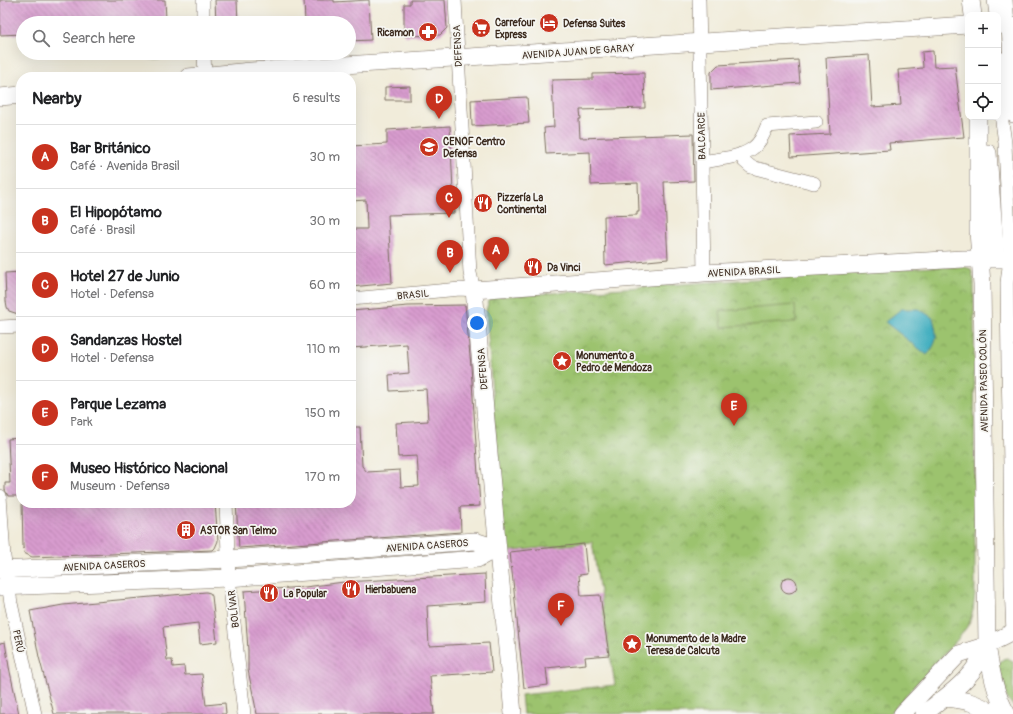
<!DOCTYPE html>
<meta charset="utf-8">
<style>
body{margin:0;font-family:Pangolin,sans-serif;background:#f6f6f6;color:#202124}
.controls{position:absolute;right:12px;top:12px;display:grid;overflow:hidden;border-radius:8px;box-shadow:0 4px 16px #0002}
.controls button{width:36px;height:36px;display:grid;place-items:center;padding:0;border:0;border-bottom:1px solid #e0e0e0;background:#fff;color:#202124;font:20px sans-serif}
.you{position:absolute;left:477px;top:323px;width:14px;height:14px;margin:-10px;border:3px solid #fff;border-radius:50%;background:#1a73e8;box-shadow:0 0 0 6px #1a73e833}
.badge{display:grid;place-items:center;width:26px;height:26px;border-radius:50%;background:#c8321e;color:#fff;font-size:13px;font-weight:700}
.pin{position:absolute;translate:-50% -33px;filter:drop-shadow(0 1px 2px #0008)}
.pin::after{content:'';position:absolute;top:21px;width:14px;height:12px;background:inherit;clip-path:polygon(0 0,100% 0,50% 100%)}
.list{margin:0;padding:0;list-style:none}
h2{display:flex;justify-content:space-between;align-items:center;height:52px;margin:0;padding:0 16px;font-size:17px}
h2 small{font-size:13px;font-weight:400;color:#757577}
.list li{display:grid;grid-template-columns:26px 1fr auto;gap:12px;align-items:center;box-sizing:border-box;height:64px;padding:0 16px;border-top:1px solid #e0e0e0}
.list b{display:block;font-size:15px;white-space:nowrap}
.list p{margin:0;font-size:13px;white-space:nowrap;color:#757577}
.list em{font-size:13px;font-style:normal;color:#757577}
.icon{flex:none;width:22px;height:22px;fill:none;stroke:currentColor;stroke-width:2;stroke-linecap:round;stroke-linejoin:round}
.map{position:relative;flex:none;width:1013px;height:714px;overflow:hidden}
.search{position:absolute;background:#fff;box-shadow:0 4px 16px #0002;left:16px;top:16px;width:340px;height:44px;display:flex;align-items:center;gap:10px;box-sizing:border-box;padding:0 14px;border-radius:22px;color:#757577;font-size:15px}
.panel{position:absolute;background:#fff;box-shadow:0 4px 16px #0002;left:16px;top:72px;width:340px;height:436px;border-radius:16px}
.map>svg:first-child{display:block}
.park{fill:url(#park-crowns);stroke:#6c7646}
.garden{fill:#9cc36e;stroke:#6c7646}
.water{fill:#42afc0;stroke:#3e6c6f}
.building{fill:url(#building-back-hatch)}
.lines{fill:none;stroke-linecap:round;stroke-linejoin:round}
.minor-casing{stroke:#7b6e60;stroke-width:14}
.major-casing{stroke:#7b6e60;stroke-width:18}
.minor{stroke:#fff;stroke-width:13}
.major{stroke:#fff;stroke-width:17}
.labels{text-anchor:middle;stroke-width:3.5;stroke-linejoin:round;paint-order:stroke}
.poi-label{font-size:10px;font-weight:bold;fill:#3b2a1e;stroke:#f6f6f2;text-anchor:start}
.street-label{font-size:10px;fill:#3b2a1e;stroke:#f6f6f2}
</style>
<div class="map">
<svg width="1013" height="714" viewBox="0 0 1013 714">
<defs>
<pattern id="park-crowns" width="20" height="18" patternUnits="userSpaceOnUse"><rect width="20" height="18" fill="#9cc36e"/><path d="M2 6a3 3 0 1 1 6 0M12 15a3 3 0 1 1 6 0" fill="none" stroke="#809f5a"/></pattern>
<pattern id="building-back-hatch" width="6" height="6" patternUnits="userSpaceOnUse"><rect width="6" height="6" fill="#d89ccf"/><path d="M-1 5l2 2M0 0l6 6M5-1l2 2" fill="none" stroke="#b07fa7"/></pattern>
</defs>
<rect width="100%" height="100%" fill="#f6f6f2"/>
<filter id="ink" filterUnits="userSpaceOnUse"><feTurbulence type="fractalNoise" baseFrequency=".025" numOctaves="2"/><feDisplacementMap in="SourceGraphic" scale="8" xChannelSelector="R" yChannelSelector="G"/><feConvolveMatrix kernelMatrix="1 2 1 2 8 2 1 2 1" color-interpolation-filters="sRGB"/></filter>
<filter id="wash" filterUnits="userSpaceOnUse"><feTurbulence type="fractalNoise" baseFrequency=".012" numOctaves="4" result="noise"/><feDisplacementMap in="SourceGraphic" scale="16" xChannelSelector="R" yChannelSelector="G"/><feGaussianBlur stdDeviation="0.9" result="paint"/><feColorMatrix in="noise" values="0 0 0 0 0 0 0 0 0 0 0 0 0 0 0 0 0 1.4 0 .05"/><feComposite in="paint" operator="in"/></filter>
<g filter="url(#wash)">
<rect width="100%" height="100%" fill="#f1ecda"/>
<path class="park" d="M 149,53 L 188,53 L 184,57 L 149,59 Z
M 931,267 L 965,267 L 971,269 L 974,280 L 975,594 L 973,610 L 969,624 L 958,639 L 889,714 L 523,714 L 521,695 L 615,685 L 592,542 L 504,552 L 486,310 L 489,301 L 494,297 Z
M 1007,658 L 1013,661 L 1013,706 L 1007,698 L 998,667 L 999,663 L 1003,659 Z"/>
<path class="garden" d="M 795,305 L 796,322 L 722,327 L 720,311 Z"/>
<path class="water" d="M 901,309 L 919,309 L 933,318 C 937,335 939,341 927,355 L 885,322 Z"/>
<g id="blocks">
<path class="building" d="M 0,0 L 165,0 L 166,19 L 146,20 L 146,23 L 123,23 L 123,21 L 92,23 L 23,23 L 23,34 L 0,35 Z
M 215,0 L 237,0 L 238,23 L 216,23 Z
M 304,0 L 334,0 L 334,2 L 369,0 L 371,40 L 349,41 L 349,23 L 305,23 Z
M 410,0 L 445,0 L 447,28 L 440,35 L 404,36 L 404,4 L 410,4 Z
M 933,51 L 934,67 L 955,66 L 964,137 L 889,143 L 890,150 L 791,157 L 790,136 L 830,134 L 826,58 L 869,55 L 872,107 L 901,105 L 898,70 L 923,68 L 922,52 Z
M 798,60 L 800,83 L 711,90 L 711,72 L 718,65 Z
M 644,73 L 645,108 L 580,110 L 581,119 L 579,119 L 580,138 L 693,134 L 694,181 L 664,182 L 668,259 L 605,265 L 604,216 L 637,215 L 637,212 L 639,212 L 638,183 L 591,185 L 590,152 L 546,154 L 544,128 L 554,127 L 552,80 L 593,79 L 593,74 Z
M 410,86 L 410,100 L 385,100 L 385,87 Z
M 527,97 L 529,123 L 472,126 L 471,100 Z
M 450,126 L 454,213 L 388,215 L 392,283 L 351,287 L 351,229 L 367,229 L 366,200 L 351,201 L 351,146 L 387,144 L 387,130 Z
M 21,272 L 21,315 L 9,311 L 7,307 L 6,301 L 5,273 Z
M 465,305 L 471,366 L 480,506 L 460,507 L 461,532 L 239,548 L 236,503 L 351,503 L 351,427 L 360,427 L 362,466 L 367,472 L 400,470 L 401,487 L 419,486 L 417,456 L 398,457 L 396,423 L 428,421 L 426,389 L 390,391 L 389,375 L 409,373 L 407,344 L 351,348 L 351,311 L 408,306 Z
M 21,438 L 21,496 L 8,496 L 5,490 L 5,483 L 10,483 L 8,439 Z
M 22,503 L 215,503 L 218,541 L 215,548 L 213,550 L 32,557 L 24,553 L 23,547 Z
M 584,544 L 587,574 L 579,575 L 581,596 L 600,595 L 609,655 L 585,657 L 586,664 L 546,668 L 548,685 L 524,688 L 510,552 Z
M 485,574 L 486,602 L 427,606 L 429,646 L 489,643 L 492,672 L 430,676 L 434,714 L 257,714 L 248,670 L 248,650 L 244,591 L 305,587 L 344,582 Z
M781 585a8 8 0 1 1 16 0a8 8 0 1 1-16 0Z
M 206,592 L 210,593 L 212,596 L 217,642 L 200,644 L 198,623 L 163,627 L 167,660 L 172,660 L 173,667 L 184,666 L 185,675 L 202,674 L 206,705 L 225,703 L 226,714 L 54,714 L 39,657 L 30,611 L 63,605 Z
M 5,642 L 9,667 L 19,714 L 0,714 L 0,643 Z"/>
</g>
</g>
<g filter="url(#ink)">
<use href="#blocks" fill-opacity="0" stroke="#7b6e60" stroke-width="1"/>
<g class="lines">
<defs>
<path id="minor" d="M 203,0 L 203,23
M 699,0 L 704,273
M 994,0 L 996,15
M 1006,0 L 1008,25 L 1013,116
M 204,53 L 205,77
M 998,57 L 1000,115
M 1000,107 L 1005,143 L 1010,259 L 1007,283 L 1008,366 L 1010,464 L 1011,585 L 1013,633
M 741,154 L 744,161 L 751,167 L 814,183
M 702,162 C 718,159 740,158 753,148 C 760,143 764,134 767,126 L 816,122
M 351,299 L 460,289 L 474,290 L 470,273 L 455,0
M 0,327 L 21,326
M 0,496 L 4,557 L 11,603 L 35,714
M 226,503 L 229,578 L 244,714"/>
<path id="major" d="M 971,0 L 973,15
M 998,25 L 1013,26
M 188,77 L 251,71 L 968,25
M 0,97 L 21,95
M 978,117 L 978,231 L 982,284 L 987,645 C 991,670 994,692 1007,714
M 988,153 L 996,259
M 0,570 L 229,559 L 475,541 L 497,548
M 0,587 L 229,578 L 477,559 L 497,548
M 945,698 C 965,700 976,702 993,714
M 513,714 L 474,290 L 704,273 L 963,259 L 1013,259
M 902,714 L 959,654 L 987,645 L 1013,632
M 924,714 C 950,693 974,679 987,645"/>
</defs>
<use href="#minor" class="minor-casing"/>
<use href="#major" class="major-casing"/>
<use href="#minor" class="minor"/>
<use href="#major" class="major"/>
</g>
</g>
<defs>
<symbol id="hotel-disc" viewBox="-11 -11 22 22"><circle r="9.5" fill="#c8321e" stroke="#f6f6f2"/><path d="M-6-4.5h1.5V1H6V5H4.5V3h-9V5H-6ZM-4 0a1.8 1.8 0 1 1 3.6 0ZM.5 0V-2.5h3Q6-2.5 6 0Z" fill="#fff"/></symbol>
<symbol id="supermarket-disc" viewBox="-11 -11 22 22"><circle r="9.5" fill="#c8321e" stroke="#f6f6f2"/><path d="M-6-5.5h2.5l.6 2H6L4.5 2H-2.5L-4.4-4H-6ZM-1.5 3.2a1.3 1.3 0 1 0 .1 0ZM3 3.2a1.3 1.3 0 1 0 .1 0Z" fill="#fff"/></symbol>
<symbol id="pharmacy-disc" viewBox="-11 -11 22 22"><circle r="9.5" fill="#c8321e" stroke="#f6f6f2"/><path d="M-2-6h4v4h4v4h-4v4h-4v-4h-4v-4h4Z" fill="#fff"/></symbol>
<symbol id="school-disc" viewBox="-11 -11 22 22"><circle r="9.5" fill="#c8321e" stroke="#f6f6f2"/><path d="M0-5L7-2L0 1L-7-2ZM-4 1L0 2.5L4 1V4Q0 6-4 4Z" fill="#fff"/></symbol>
<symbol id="restaurant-disc" viewBox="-11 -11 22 22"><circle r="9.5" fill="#c8321e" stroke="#f6f6f2"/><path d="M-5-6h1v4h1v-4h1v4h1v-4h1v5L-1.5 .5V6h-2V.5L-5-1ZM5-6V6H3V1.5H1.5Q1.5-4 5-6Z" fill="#fff"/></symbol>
<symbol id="sight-disc" viewBox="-11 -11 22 22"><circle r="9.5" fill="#c8321e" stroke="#f6f6f2"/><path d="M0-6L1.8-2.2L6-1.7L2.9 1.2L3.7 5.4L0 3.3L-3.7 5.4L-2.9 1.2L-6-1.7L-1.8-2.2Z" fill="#fff"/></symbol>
<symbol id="building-disc" viewBox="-11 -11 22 22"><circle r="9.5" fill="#c8321e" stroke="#f6f6f2"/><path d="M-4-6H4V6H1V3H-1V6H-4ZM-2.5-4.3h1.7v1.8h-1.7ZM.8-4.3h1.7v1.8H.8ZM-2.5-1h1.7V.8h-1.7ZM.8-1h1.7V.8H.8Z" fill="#fff"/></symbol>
</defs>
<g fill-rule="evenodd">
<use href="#hotel-disc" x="538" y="12" width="22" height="22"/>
<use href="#supermarket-disc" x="470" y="17" width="22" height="22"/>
<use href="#pharmacy-disc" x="417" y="21" width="22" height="22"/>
<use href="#school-disc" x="418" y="136" width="22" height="22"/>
<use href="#restaurant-disc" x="472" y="192" width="22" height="22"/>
<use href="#restaurant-disc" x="522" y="256" width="22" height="22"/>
<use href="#sight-disc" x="551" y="350" width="22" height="22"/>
<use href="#building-disc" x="175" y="519" width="22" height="22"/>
<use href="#restaurant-disc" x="340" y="578" width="22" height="22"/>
<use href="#restaurant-disc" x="258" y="582" width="22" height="22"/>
<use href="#sight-disc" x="621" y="633" width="22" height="22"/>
</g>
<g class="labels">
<g class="poi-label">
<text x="495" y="26">Carrefour<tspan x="495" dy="12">Express</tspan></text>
<text x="563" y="27">Defensa Suites</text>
<text x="414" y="36" text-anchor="end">Ricamon</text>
<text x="443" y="145">CENOF Centro<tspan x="443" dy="12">Defensa</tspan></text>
<text x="497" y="201">Pizzería La<tspan x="497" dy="12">Continental</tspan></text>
<text x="547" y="271">Da Vinci</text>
<text x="576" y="359">Monumento a<tspan x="576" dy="12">Pedro de Mendoza</tspan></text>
<text x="200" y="534">ASTOR San Telmo</text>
<text x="365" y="593">Hierbabuena</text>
<text x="283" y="597">La Popular</text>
<text x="646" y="642">Monumento de la Madre<tspan x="646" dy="12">Teresa de Calcuta</tspan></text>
</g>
<g class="street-label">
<text transform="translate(457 46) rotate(-93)" y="4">DEFENSA</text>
<text transform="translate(578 51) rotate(-4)" y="4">AVENIDA JUAN DE GARAY</text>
<text transform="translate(701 136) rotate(-91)" y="4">BALCARCE</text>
<text transform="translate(744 271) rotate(-3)" y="4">AVENIDA BRASIL</text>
<text transform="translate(413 294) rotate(-5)" y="4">BRASIL</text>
<text transform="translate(482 369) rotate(-95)" y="4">DEFENSA</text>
<text transform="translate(983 381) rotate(-91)" y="4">AVENIDA PASEO COLÓN</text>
<text transform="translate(427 545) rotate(-4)" y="4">AVENIDA CASEROS</text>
<text transform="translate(104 565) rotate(-3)" y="4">AVENIDA CASEROS</text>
<text transform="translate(233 609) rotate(-96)" y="4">BOLÍVAR</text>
<text transform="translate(19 641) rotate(78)" y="4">PERÚ</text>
</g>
</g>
</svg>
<div class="controls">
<button>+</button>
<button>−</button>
<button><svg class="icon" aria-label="locate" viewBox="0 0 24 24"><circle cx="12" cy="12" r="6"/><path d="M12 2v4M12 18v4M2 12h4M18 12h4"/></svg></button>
</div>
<div class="you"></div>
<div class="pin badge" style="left:496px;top:270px">A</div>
<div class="pin badge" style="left:450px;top:273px">B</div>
<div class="pin badge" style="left:449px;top:218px">C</div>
<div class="pin badge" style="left:439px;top:119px">D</div>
<div class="pin badge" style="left:734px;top:426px">E</div>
<div class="pin badge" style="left:561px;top:626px">F</div>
<div class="search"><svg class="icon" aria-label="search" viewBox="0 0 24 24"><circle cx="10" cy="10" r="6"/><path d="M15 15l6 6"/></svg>Search here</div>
<section class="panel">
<h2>Nearby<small>6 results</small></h2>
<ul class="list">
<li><span class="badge">A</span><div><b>Bar Británico</b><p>Café · Avenida Brasil</p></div><em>30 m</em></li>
<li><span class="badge">B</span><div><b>El Hipopótamo</b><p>Café · Brasil</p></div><em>30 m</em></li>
<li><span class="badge">C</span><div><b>Hotel 27 de Junio</b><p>Hotel · Defensa</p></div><em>60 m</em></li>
<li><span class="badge">D</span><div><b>Sandanzas Hostel</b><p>Hotel · Defensa</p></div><em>110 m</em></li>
<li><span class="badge">E</span><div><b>Parque Lezama</b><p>Park</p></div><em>150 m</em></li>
<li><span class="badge">F</span><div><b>Museo Histórico Nacional</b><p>Museum · Defensa</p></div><em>170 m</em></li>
</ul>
</section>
</div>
